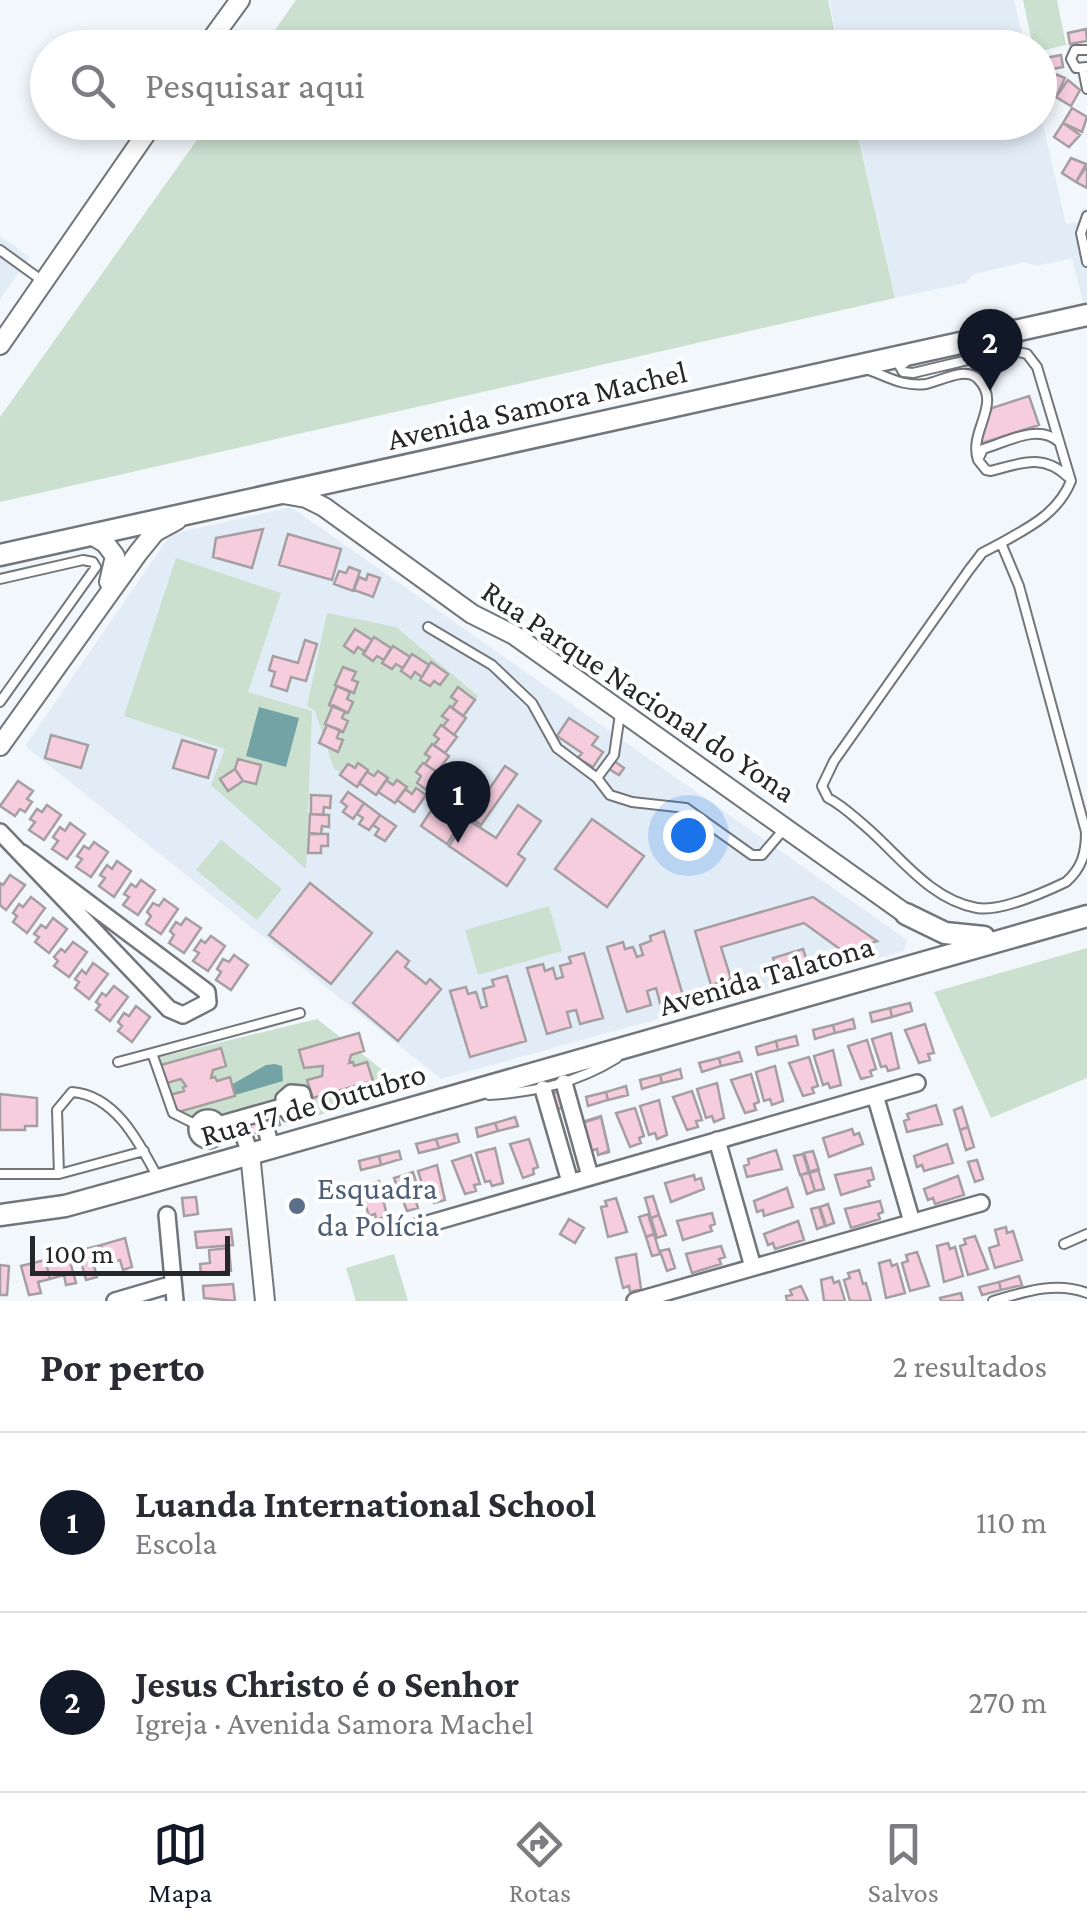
<!DOCTYPE html>
<html lang="pt">
<meta charset="utf-8">
<style>
body{margin:0;font-family:"Crimson Pro",serif;background:#f2f2f3;color:#2b2b33}
.scale{position:absolute;left:30px;bottom:25px;width:200px;box-sizing:border-box;padding-left:10px;border:5px solid #262729;border-top:0;font-size:28px;line-height:35px;white-space:nowrap;color:#262729;-webkit-text-stroke:8px #fff;paint-order:stroke}
.you{position:absolute;left:688px;top:835px;width:35px;height:35px;margin:-25px;border:8px solid #fff;border-radius:50%;background:#1a73e8;box-shadow:0 0 0 15px #1a73e833}
.badge{display:grid;place-items:center;width:65px;height:65px;border-radius:50%;background:#111827;color:#fff;font-size:32px;font-weight:700}
.pin{position:absolute;translate:-50% -82px;filter:drop-shadow(0 2px 5px #0008)}
.pin::after{content:'';position:absolute;top:52px;width:35px;height:30px;background:inherit;clip-path:polygon(0 0,100% 0,50% 100%)}
.list{margin:0;padding:0;list-style:none}
h2{display:flex;justify-content:space-between;align-items:center;height:130px;margin:0;padding:0 40px;font-size:42px}
h2 small{font-size:32px;font-weight:400;color:#7c7c81}
.list li{display:grid;grid-template-columns:65px 1fr auto;gap:30px;align-items:center;box-sizing:border-box;height:180px;padding:0 40px;border-top:2px solid #e1e1e2}
.list b{display:block;font-size:38px;white-space:nowrap}
.list p{margin:0;font-size:32px;white-space:nowrap;color:#7c7c81}
.list em{font-size:32px;font-style:normal;color:#7c7c81}
.icon{flex:none;width:55px;height:55px;fill:none;stroke:currentColor;stroke-width:2;stroke-linecap:round;stroke-linejoin:round}
.map{position:relative;flex:none;width:1087px;height:1301px;overflow:hidden}
.search{position:absolute;background:#fff;box-shadow:0 5px 15px #0003;left:30px;right:30px;top:30px;height:110px;display:flex;align-items:center;gap:25px;box-sizing:border-box;padding:0 35px;border-radius:55px;color:#7c7c81;font-size:38px}
.sheet{height:490px;background:#fff}
nav{display:flex;justify-content:space-around;align-items:center;box-sizing:border-box;height:140px;border-top:2px solid #e1e1e2;background:#fff;font-size:28px;color:#7c7c81}
nav a{display:grid;justify-items:center;gap:5px}
nav .on{color:#111827}
.map>svg:first-child{display:block}
.built{fill:#e2ecf7}
.green{fill:#cbe0cf}
.water{fill:#74a3a5}
.building{fill:#f6cddd;stroke:#a69fa1;stroke-width:2.5}
.lines{fill:none;stroke-linecap:round;stroke-linejoin:round}
.service-casing{stroke:#72767a;stroke-width:12}
.minor-casing{stroke:#72767a;stroke-width:20}
.tertiary-casing{stroke:#72767a;stroke-width:22}
.secondary-casing{stroke:#72767a;stroke-width:25}
.service{stroke:#fff;stroke-width:8}
.minor{stroke:#fff;stroke-width:15}
.tertiary{stroke:#fff;stroke-width:18}
.secondary{stroke:#fff;stroke-width:20}
.service-dot{fill:#5c6f8a;stroke:#fff;stroke-width:4}
.labels{text-anchor:middle;stroke-width:8;stroke-linejoin:round;paint-order:stroke}
.street-label{font-size:32px;fill:#262729;stroke:#fff}
.service-label{font-size:32px;fill:#4e5e75;stroke:#fff;text-anchor:start}
</style>
<div class="map">
<svg width="1087" height="1301" viewBox="0 0 1087 1301">
<rect width="100%" height="100%" fill="#f2f7fc"/>
<path class="built" d="M 829,0 L 1014,0 L 1025,47 L 839,47 Z
M 1040,112 L 1066,224 L 1078,222 L 1082,209 L 1087,208 L 1087,301 L 1083,302 L 1072,258 L 1036,266 L 1025,262 L 974,274 L 965,283 L 895,298 L 856,123 L 1040,122 Z
M 0,236 L 30,257 L 0,299 Z
M 291,507 L 907,940 L 904,951 L 441,1079 L 25,746 L 171,534 Z"/>
<path class="green" d="M 296,0 L 828,0 L 838,47 L 263,47 Z
M 1023,0 L 1057,0 L 1066,45 L 1040,51 L 1040,48 L 1033,47 Z
M 209,123 L 855,123 L 895,298 L 0,502 L 0,417 Z
M 176,558 L 281,593 L 248,692 L 312,711 L 306,869 L 211,785 L 225,749 L 124,716 Z
M 327,613 L 396,627 L 478,696 L 413,806 L 334,769 L 315,711 L 307,706 Z
M 221,840 L 282,889 L 257,920 L 196,870 Z
M 549,906 L 562,951 L 478,975 L 465,930 Z
M 1087,948 L 1087,1078 L 991,1118 L 934,992 Z
M 317,1019 L 407,1089 L 306,1119 L 315,1101 L 301,1084 L 276,1093 L 272,1105 L 222,1120 L 212,1111 L 189,1118 L 175,1111 L 160,1057 Z
M 394,1254 L 408,1301 L 356,1301 L 346,1268 Z"/>
<path class="water" d="M 259,707 L 299,718 L 286,767 L 246,756 Z
M 275,1064 L 282,1066 L 283,1081 L 235,1095 L 231,1085 L 266,1065 Z"/>
<path class="building" d="M 1086,29 L 1087,41 L 1070,44 L 1068,33 Z
M 1061,55 L 1063,67 L 1042,71 L 1040,59 Z
M 1050,72 L 1065,78 L 1056,97 L 1041,88 Z
M 1068,80 L 1080,90 L 1071,106 L 1056,97 Z
M 1072,108 L 1087,117 L 1082,132 L 1063,123 Z
M 1063,123 L 1080,135 L 1069,147 L 1054,137 Z
M 1071,158 L 1086,164 L 1076,182 L 1062,173 Z
M 1086,167 L 1087,168 L 1087,188 L 1076,182 Z
M 1029,396 L 1039,425 L 976,445 L 992,408 Z
M 263,529 L 252,568 L 213,557 L 216,538 Z
M 288,534 L 341,549 L 332,580 L 279,565 Z
M 349,567 L 360,571 L 353,591 L 334,584 L 339,571 L 346,573 Z
M 368,574 L 380,578 L 373,597 L 354,590 L 359,577 L 366,580 Z
M 355,629 L 372,640 L 365,652 L 358,647 L 354,653 L 344,646 Z
M 374,637 L 391,648 L 384,660 L 377,656 L 373,661 L 363,654 Z
M 305,640 L 317,644 L 306,681 L 291,677 L 287,691 L 271,686 L 275,672 L 269,670 L 273,656 L 298,663 Z
M 393,646 L 410,657 L 403,668 L 396,664 L 392,669 L 382,663 Z
M 412,654 L 429,665 L 422,677 L 415,672 L 411,678 L 401,671 Z
M 431,662 L 448,674 L 440,685 L 434,681 L 430,686 L 420,680 Z
M 343,667 L 356,672 L 352,680 L 358,682 L 354,693 L 335,685 Z
M 337,686 L 350,692 L 347,699 L 353,702 L 348,713 L 329,705 Z
M 458,687 L 475,700 L 463,716 L 452,708 L 457,701 L 451,697 Z
M 333,705 L 345,711 L 342,718 L 348,721 L 343,732 L 325,724 Z
M 450,706 L 466,718 L 454,735 L 443,726 L 448,720 L 442,716 Z
M 569,718 L 598,737 L 592,745 L 603,752 L 593,767 L 578,758 L 582,753 L 557,736 Z
M 327,725 L 340,730 L 337,738 L 343,740 L 338,752 L 319,743 Z
M 441,725 L 457,737 L 445,753 L 434,745 L 439,739 L 434,735 Z
M 51,735 L 88,745 L 81,768 L 45,758 Z
M 182,740 L 216,750 L 208,778 L 173,768 Z
M 432,744 L 449,756 L 437,772 L 425,764 L 430,757 L 425,754 Z
M 238,759 L 261,765 L 256,784 L 243,781 L 235,769 Z
M 614,761 L 624,768 L 619,775 L 609,769 Z
M 358,763 L 368,770 L 357,787 L 340,775 L 348,764 L 355,768 Z
M 423,763 L 440,774 L 428,791 L 417,783 L 421,776 L 416,772 Z
M 505,766 L 517,774 L 481,825 L 470,817 Z
M 235,769 L 243,781 L 228,791 L 220,779 Z
M 378,771 L 388,778 L 376,795 L 359,783 L 367,772 L 374,776 Z
M 386,780 L 393,785 L 397,780 L 407,787 L 395,803 L 378,792 Z
M 18,781 L 33,791 L 27,799 L 32,802 L 25,812 L 20,809 L 15,816 L 0,806 Z
M 416,788 L 426,795 L 414,812 L 397,800 L 405,789 L 412,794 Z
M 348,792 L 364,803 L 353,819 L 343,812 L 347,806 L 341,802 Z
M 311,795 L 331,796 L 330,808 L 324,807 L 323,815 L 311,814 Z
M 364,803 L 380,815 L 369,830 L 359,824 L 363,818 L 357,814 Z
M 47,805 L 61,815 L 44,840 L 29,830 L 35,822 L 30,819 L 37,809 L 42,812 Z
M 518,805 L 541,821 L 518,854 L 525,859 L 507,886 L 449,846 L 467,819 L 496,838 Z
M 434,806 L 460,824 L 447,844 L 421,826 Z
M 310,814 L 329,815 L 329,827 L 322,826 L 321,834 L 309,833 Z
M 380,815 L 396,826 L 385,841 L 375,835 L 379,829 L 373,825 Z
M 592,819 L 644,856 L 607,907 L 555,869 Z
M 70,823 L 85,834 L 67,859 L 52,849 L 58,841 L 53,837 L 60,827 L 65,831 Z
M 309,834 L 328,834 L 328,846 L 321,846 L 321,853 L 308,853 Z
M 94,842 L 108,852 L 91,877 L 76,867 L 82,859 L 77,856 L 84,846 L 89,849 Z
M 117,861 L 131,871 L 114,897 L 99,886 L 105,878 L 100,875 L 107,865 L 112,869 Z
M 10,875 L 25,885 L 6,910 L 0,905 L 0,883 L 3,885 Z
M 141,880 L 155,890 L 138,915 L 123,905 L 129,897 L 124,894 L 131,884 L 136,887 Z
M 310,883 L 372,933 L 331,984 L 269,935 Z
M 31,897 L 45,908 L 27,933 L 13,922 L 17,916 L 13,913 L 19,904 L 23,907 Z
M 813,897 L 877,941 L 844,952 L 804,923 L 721,947 L 731,979 L 711,985 L 695,931 Z
M 164,899 L 178,909 L 161,934 L 146,924 L 151,916 L 147,912 L 153,903 L 159,906 Z
M 53,918 L 67,929 L 49,953 L 35,942 L 39,937 L 34,934 L 41,925 L 46,928 Z
M 186,918 L 201,928 L 184,953 L 169,943 L 174,935 L 170,931 L 176,922 L 181,925 Z
M 664,931 L 683,996 L 660,1003 L 656,988 L 647,991 L 651,1005 L 627,1012 L 607,947 L 623,942 L 625,949 L 633,947 L 637,957 L 643,955 L 640,945 L 651,941 L 650,936 Z
M 211,936 L 225,946 L 208,971 L 193,961 L 199,953 L 194,950 L 201,940 L 205,943 Z
M 73,942 L 87,952 L 69,977 L 54,966 L 58,961 L 54,957 L 61,949 L 65,952 Z
M 803,949 L 807,961 L 777,970 L 773,958 Z
M 397,951 L 409,961 L 405,967 L 426,984 L 430,979 L 441,989 L 398,1041 L 353,1003 Z
M 584,953 L 603,1018 L 580,1024 L 576,1010 L 567,1012 L 571,1027 L 547,1034 L 527,968 L 543,964 L 545,971 L 553,968 L 556,979 L 563,977 L 560,966 L 571,963 L 569,957 Z
M 234,955 L 248,965 L 231,990 L 216,980 L 221,972 L 217,969 L 223,959 L 229,962 Z
M 93,963 L 108,974 L 89,999 L 75,988 L 79,982 L 75,979 L 82,970 L 86,974 Z
M 507,976 L 526,1041 L 470,1057 L 450,991 L 466,987 L 468,994 L 476,992 L 481,1008 L 487,1006 L 483,989 L 494,986 L 492,980 Z
M 114,986 L 128,997 L 110,1021 L 96,1010 L 100,1005 L 96,1002 L 102,993 L 106,996 Z
M 910,1003 L 912,1011 L 892,1017 L 890,1008 Z
M 136,1006 L 150,1017 L 132,1042 L 118,1031 L 122,1026 L 118,1022 L 124,1013 L 129,1016 Z
M 890,1008 L 892,1017 L 872,1022 L 870,1013 Z
M 853,1019 L 855,1028 L 835,1033 L 833,1025 Z
M 925,1024 L 934,1053 L 928,1054 L 930,1060 L 919,1063 L 905,1030 Z
M 833,1025 L 835,1033 L 815,1039 L 813,1030 Z
M 359,1033 L 364,1051 L 351,1055 L 349,1063 L 353,1062 L 354,1066 L 367,1062 L 373,1081 L 313,1098 L 307,1080 L 322,1076 L 323,1066 L 304,1068 L 299,1050 Z
M 891,1033 L 899,1068 L 888,1071 L 886,1066 L 881,1067 L 872,1039 Z
M 796,1036 L 798,1045 L 778,1050 L 776,1041 Z
M 867,1040 L 876,1069 L 870,1071 L 872,1076 L 861,1079 L 848,1046 Z
M 776,1041 L 778,1050 L 758,1055 L 756,1047 Z
M 221,1048 L 226,1066 L 213,1070 L 211,1078 L 215,1077 L 217,1081 L 230,1077 L 235,1096 L 175,1113 L 169,1095 L 184,1091 L 183,1087 L 186,1086 L 181,1079 L 167,1083 L 161,1065 Z
M 833,1050 L 841,1085 L 830,1088 L 828,1083 L 823,1085 L 814,1056 Z
M 739,1052 L 742,1061 L 721,1066 L 719,1058 Z
M 809,1057 L 818,1086 L 812,1088 L 814,1093 L 803,1096 L 789,1063 Z
M 719,1058 L 721,1066 L 702,1072 L 699,1063 Z
M 775,1066 L 783,1101 L 772,1105 L 770,1099 L 764,1101 L 756,1072 Z
M 680,1069 L 682,1078 L 662,1083 L 660,1075 Z
M 751,1074 L 759,1102 L 754,1104 L 756,1110 L 745,1113 L 731,1080 Z
M 660,1075 L 662,1083 L 642,1089 L 640,1080 Z
M 717,1083 L 724,1118 L 714,1122 L 712,1116 L 706,1118 L 697,1089 Z
M 626,1086 L 628,1095 L 608,1100 L 606,1092 Z
M 560,1091 L 565,1107 L 555,1110 L 550,1094 Z
M 692,1091 L 702,1120 L 696,1121 L 698,1127 L 687,1130 L 673,1097 Z
M 606,1092 L 608,1100 L 588,1106 L 586,1097 Z
M 0,1094 L 37,1098 L 37,1126 L 25,1126 L 25,1130 L 0,1130 Z
M 659,1100 L 667,1135 L 657,1139 L 655,1133 L 649,1135 L 640,1106 Z
M 936,1105 L 942,1124 L 907,1132 L 904,1121 L 909,1119 L 907,1114 Z
M 962,1107 L 968,1127 L 960,1130 L 954,1110 Z
M 635,1108 L 644,1136 L 639,1138 L 641,1143 L 630,1147 L 616,1113 Z
M 277,1116 L 280,1125 L 248,1135 L 245,1125 Z
M 601,1116 L 609,1151 L 598,1155 L 597,1149 L 591,1151 L 582,1122 Z
M 515,1117 L 518,1126 L 498,1131 L 495,1123 Z
M 601,1117 L 609,1152 L 598,1155 L 597,1149 L 591,1151 L 582,1123 Z
M 495,1123 L 498,1131 L 478,1137 L 476,1128 Z
M 968,1127 L 974,1147 L 966,1150 L 960,1130 Z
M 852,1129 L 854,1135 L 859,1133 L 863,1144 L 829,1157 L 823,1138 Z
M 457,1134 L 459,1142 L 439,1148 L 436,1139 Z
M 436,1139 L 439,1148 L 419,1153 L 416,1144 Z
M 529,1139 L 538,1167 L 533,1169 L 534,1174 L 523,1178 L 510,1144 Z
M 947,1144 L 953,1163 L 924,1171 L 922,1165 L 917,1167 L 914,1156 Z
M 495,1148 L 503,1183 L 492,1186 L 490,1181 L 485,1182 L 476,1153 Z
M 776,1150 L 782,1169 L 747,1177 L 744,1166 L 749,1164 L 748,1159 Z
M 399,1151 L 401,1159 L 381,1165 L 379,1156 Z
M 813,1151 L 819,1170 L 810,1173 L 804,1153 Z
M 803,1154 L 809,1173 L 800,1175 L 794,1156 Z
M 471,1155 L 480,1184 L 474,1185 L 476,1191 L 465,1194 L 452,1161 Z
M 379,1156 L 381,1165 L 361,1170 L 359,1161 Z
M 977,1160 L 983,1179 L 975,1182 L 968,1162 Z
M 437,1165 L 445,1200 L 434,1203 L 432,1197 L 427,1199 L 418,1171 Z
M 871,1168 L 874,1179 L 868,1181 L 870,1186 L 841,1195 L 835,1175 Z
M 818,1169 L 824,1189 L 815,1191 L 809,1172 Z
M 413,1172 L 422,1201 L 416,1202 L 418,1208 L 407,1211 L 394,1178 Z
M 809,1172 L 815,1191 L 807,1194 L 801,1175 Z
M 694,1175 L 695,1180 L 701,1178 L 704,1189 L 671,1202 L 665,1183 Z
M 958,1176 L 964,1195 L 935,1204 L 933,1198 L 928,1200 L 924,1189 Z
M 379,1181 L 387,1216 L 376,1220 L 375,1214 L 369,1216 L 360,1187 Z
M 787,1188 L 793,1207 L 764,1216 L 763,1210 L 757,1212 L 754,1201 Z
M 653,1196 L 659,1215 L 651,1218 L 645,1198 Z
M 196,1197 L 198,1214 L 184,1216 L 182,1198 Z
M 616,1198 L 627,1232 L 608,1237 L 601,1207 L 607,1206 L 605,1201 Z
M 880,1201 L 883,1212 L 878,1214 L 880,1219 L 851,1228 L 845,1209 Z
M 828,1204 L 834,1223 L 826,1226 L 820,1207 Z
M 819,1207 L 825,1226 L 817,1229 L 811,1209 Z
M 712,1213 L 715,1224 L 710,1226 L 712,1231 L 683,1240 L 677,1221 Z
M 648,1214 L 654,1234 L 646,1237 L 639,1217 Z
M 659,1215 L 666,1235 L 657,1238 L 651,1218 Z
M 569,1219 L 584,1228 L 575,1243 L 560,1234 Z
M 798,1221 L 804,1240 L 775,1249 L 773,1243 L 768,1245 L 764,1234 Z
M 1006,1227 L 1007,1233 L 1013,1231 L 1022,1260 L 995,1268 L 989,1248 L 999,1245 L 995,1230 Z
M 231,1229 L 233,1245 L 197,1248 L 195,1232 Z
M 654,1234 L 660,1254 L 652,1256 L 646,1237 Z
M 975,1236 L 988,1269 L 968,1275 L 960,1246 L 966,1244 L 964,1239 Z
M 125,1238 L 132,1267 L 123,1270 L 120,1260 L 106,1263 L 101,1245 Z
M 948,1243 L 950,1249 L 955,1247 L 963,1276 L 944,1282 L 937,1246 Z
M 101,1245 L 106,1263 L 94,1266 L 97,1277 L 86,1280 L 78,1251 Z
M 721,1246 L 725,1257 L 719,1259 L 721,1264 L 692,1273 L 686,1254 Z
M 229,1248 L 231,1271 L 201,1274 L 200,1264 L 210,1263 L 209,1250 Z
M 669,1249 L 675,1268 L 667,1271 L 660,1251 Z
M 917,1252 L 929,1286 L 910,1291 L 902,1263 L 908,1261 L 906,1255 Z
M 68,1254 L 76,1283 L 66,1285 L 64,1275 L 50,1279 L 45,1260 Z
M 636,1254 L 641,1289 L 630,1292 L 629,1286 L 623,1288 L 616,1258 Z
M 45,1260 L 50,1279 L 38,1282 L 41,1293 L 29,1295 L 21,1266 Z
M 890,1260 L 892,1266 L 897,1264 L 905,1293 L 886,1298 L 879,1263 Z
M 0,1265 L 9,1266 L 7,1295 L 0,1295 Z
M 859,1270 L 863,1284 L 866,1283 L 871,1301 L 850,1301 L 844,1280 L 850,1278 L 848,1273 Z
M 1019,1276 L 1022,1285 L 1001,1290 L 999,1282 Z
M 832,1277 L 834,1283 L 839,1281 L 845,1301 L 824,1301 L 821,1280 Z
M 999,1282 L 1001,1290 L 982,1295 L 979,1287 Z
M 233,1284 L 235,1301 L 204,1298 L 203,1286 Z
M 801,1286 L 808,1301 L 787,1301 L 786,1296 L 792,1295 L 790,1290 Z
M 961,1293 L 963,1301 L 941,1301 L 940,1298 Z"/>
<g class="lines">
<defs>
<path id="service" d="M 1087,50 L 1075,50 L 1071,59 L 1076,68 L 1087,67
M 1083,69 L 1087,89
M 1087,216 L 1081,233 L 1087,262
M 0,250 L 44,282
M 908,360 L 900,367 L 903,372 L 913,373 L 1010,350 L 1027,354 L 1037,367 L 1071,481 C 1058,513 1030,527 1001,543
M 866,369 C 887,376 902,387 926,384 C 941,381 966,366 978,379 C 1003,404 968,431 978,460
M 1059,442 C 1038,423 1007,442 983,449 L 978,460 L 986,470 L 991,471 C 1021,463 1043,453 1068,477
M 1001,543 L 1019,586 L 1086,832 C 1086,853 1082,868 1066,882 C 1045,892 1001,912 977,908 C 930,900 899,855 865,826 C 853,816 842,805 828,798 L 822,786 L 834,761 L 969,570 L 982,553 Z
M 0,579 L 83,560 L 93,562 L 96,567 L 0,702
M 428,627 L 492,665 L 532,703 L 557,748 L 597,778 L 610,795 L 632,802 L 686,808 L 752,855 L 762,855 L 785,828
M 597,778 L 614,755 L 620,714
M 118,1062 L 152,1053
M 489,1095 C 535,1092 577,1083 617,1058
M 197,1125 L 173,1113 L 152,1053 L 300,1013
M 0,1174 L 59,1174 L 144,1151
M 59,1174 L 57,1110 L 72,1092 C 115,1095 139,1142 157,1176
M 1064,1244 L 1087,1234
M 993,1301 C 1024,1292 1055,1281 1087,1293"/>
<path id="minor" d="M 0,832 L 169,1009 L 183,1015 L 208,1002 L 207,992 L 22,853
M 564,1083 L 590,1176
M 543,1089 L 570,1182
M 875,1095 L 912,1222
M197 1129a11 11 0 1 1 22 0a11 11 0 1 1-22 0Z
M 238,1120 L 250,1153
M 218,1125 L 285,1106 L 289,1113 L 297,1114 L 305,1107 L 302,1094 L 291,1093 L 284,1099 L 285,1106
M 266,1129 L 271,1147
M 717,1140 L 753,1267
M 167,1215 L 175,1301
M 410,1229 L 917,1083
M 115,1301 L 173,1284
M 635,1301 L 981,1203"/>
<path id="tertiary" d="M 205,48 L 240,0
M 0,345 L 154,122
M 283,494 L 306,498 L 324,507 L 472,614 L 514,635 L 906,914
M 90,534 L 105,543 L 115,556 L 109,582
M 0,746 L 138,553 L 155,532 L 177,520
M 250,1153 L 265,1301"/>
<path id="secondary" d="M 0,555 L 1087,315
M 906,914 L 945,933 L 984,937
M 0,1215 L 65,1206 L 134,1187 L 1087,916"/>
</defs>
<use href="#service" class="service-casing"/>
<use href="#minor" class="minor-casing"/>
<use href="#tertiary" class="tertiary-casing"/>
<use href="#secondary" class="secondary-casing"/>
<use href="#service" class="service"/>
<use href="#minor" class="minor"/>
<use href="#tertiary" class="tertiary"/>
<use href="#secondary" class="secondary"/>
</g>
<circle class="service-dot" cx="297" cy="1206" r="10"/>
<g class="labels">
<g class="street-label">
<text transform="translate(537 405) rotate(-13)" y="11">Avenida Samora Machel</text>
<text transform="translate(639 691) rotate(34)" y="11">Rua Parque Nacional do Yona</text>
<text transform="translate(766 975) rotate(-16)" y="11">Avenida Talatona</text>
<text transform="translate(313 1104) rotate(-16)" y="11">Rua 17 de Outubro</text>
</g>
<g class="service-label">
<text x="317" y="1199">Esquadra<tspan x="317" dy="37">da Polícia</tspan></text>
</g>
</g>
</svg>
<div class="scale">100 m</div>
<div class="you"></div>
<div class="pin badge" style="left:458px;top:843px">1</div>
<div class="pin badge" style="left:990px;top:391px">2</div>
<div class="search"><svg class="icon" aria-label="search" viewBox="0 0 24 24"><circle cx="10" cy="10" r="6"/><path d="M15 15l6 6"/></svg>Pesquisar aqui</div>
</div>
<section class="sheet">
<h2>Por perto<small>2 resultados</small></h2>
<ul class="list">
<li><span class="badge">1</span><div><b>Luanda International School</b><p>Escola</p></div><em>110 m</em></li>
<li><span class="badge">2</span><div><b>Jesus Christo é o Senhor</b><p>Igreja · Avenida Samora Machel</p></div><em>270 m</em></li>
</ul>
</section>
<nav>
<a class="on"><svg class="icon" aria-label="map" viewBox="0 0 24 24"><path d="M3 6l6-2 6 2 6-2v14l-6 2-6-2-6 2zM9 4v14M15 6v14"/></svg>Mapa</a>
<a><svg class="icon" aria-label="directions" viewBox="0 0 24 24"><path d="M12 3l9 9-9 9-9-9zM9 14v-3h6M13 9l2 2-2 2"/></svg>Rotas</a>
<a><svg class="icon" aria-label="saved" viewBox="0 0 24 24"><path d="M7 4h10v16l-5-4-5 4z"/></svg>Salvos</a>
</nav>
